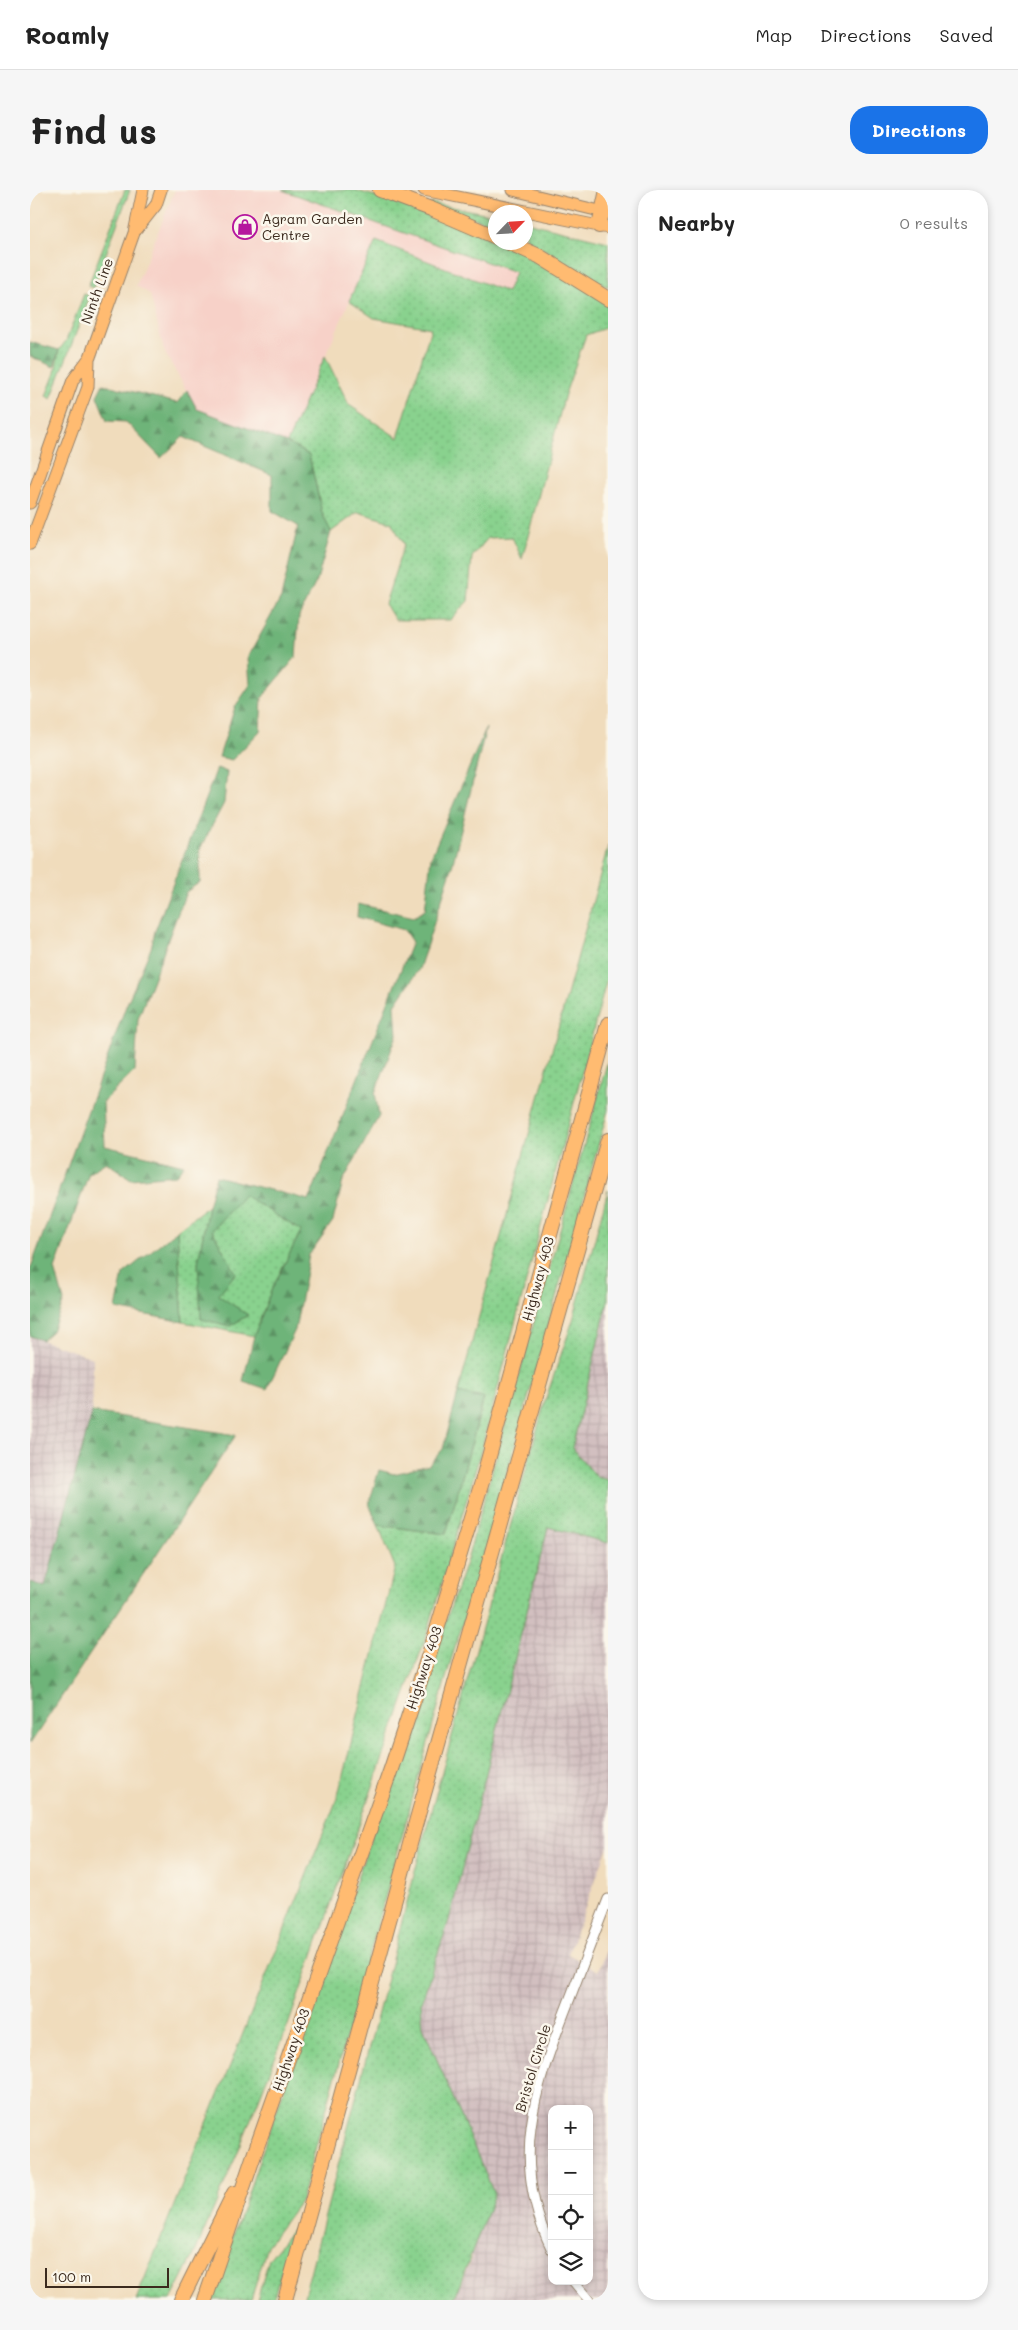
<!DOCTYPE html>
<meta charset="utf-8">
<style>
body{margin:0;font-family:Mali,sans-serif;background:#f6f6f6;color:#222}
.controls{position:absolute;right:15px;bottom:15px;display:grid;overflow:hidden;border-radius:10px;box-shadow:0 2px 8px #0003}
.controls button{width:45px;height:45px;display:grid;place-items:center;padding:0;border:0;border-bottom:1px solid #e0e0e0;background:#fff;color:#222;font:25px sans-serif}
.compass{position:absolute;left:458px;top:15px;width:45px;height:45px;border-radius:50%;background:#fff;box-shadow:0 2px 8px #0003;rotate:65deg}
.scale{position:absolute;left:15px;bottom:12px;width:124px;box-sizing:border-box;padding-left:5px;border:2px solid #3b2a1e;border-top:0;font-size:14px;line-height:18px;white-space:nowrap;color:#3b2a1e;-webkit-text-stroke:4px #fbf7ec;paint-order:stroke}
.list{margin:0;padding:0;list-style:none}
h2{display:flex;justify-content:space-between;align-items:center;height:65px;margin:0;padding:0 20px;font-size:21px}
h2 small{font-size:16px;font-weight:400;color:#767676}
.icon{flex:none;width:28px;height:28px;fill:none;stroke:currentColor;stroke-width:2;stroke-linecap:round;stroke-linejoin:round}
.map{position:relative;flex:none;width:578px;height:2110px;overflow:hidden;border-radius:20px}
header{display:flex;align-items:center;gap:30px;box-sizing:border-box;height:70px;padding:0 25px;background:#fff;border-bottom:1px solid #e0e0e0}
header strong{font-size:24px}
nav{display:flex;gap:28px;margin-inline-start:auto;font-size:18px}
.intro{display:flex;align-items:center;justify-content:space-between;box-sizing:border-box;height:120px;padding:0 30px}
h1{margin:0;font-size:35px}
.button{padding:12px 22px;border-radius:20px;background:#1a73e8;color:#fff;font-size:18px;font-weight:700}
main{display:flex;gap:30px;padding:0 30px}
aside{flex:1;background:#fff;border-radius:20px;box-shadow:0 2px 8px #0003}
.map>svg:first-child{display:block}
.built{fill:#f7d1c8}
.industrial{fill:url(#industrial-grid);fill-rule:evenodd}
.grass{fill:url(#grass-dots);stroke:#627e56}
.forest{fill:url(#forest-firs);stroke:#546f4c}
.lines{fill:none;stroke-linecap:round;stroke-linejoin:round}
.minor-casing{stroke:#96836d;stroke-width:11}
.major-casing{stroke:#96836d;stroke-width:13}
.highway-casing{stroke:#96836d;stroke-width:16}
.minor{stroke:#fff;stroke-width:9}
.major{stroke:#ffbb71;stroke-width:11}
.highway{stroke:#ffbb71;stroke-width:14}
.labels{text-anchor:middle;stroke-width:5;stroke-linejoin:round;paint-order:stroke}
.poi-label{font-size:14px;fill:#3b2a1e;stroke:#fbf7ec;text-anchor:start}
.street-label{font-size:14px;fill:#3b2a1e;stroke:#fbf7ec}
</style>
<header>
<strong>Roamly</strong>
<nav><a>Map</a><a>Directions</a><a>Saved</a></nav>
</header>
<div class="intro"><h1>Find us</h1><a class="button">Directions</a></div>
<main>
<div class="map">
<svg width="578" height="2110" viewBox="0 0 578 2110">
<defs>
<pattern id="industrial-grid" width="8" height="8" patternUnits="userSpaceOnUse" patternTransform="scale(1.25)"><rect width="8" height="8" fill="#d2bfc0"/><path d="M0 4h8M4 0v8" fill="none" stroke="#b5a4a5"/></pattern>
<pattern id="grass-dots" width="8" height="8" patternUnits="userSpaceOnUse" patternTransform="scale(1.25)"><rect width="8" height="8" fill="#89d28e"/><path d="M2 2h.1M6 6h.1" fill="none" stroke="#77b47a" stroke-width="1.8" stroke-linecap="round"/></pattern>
<pattern id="forest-firs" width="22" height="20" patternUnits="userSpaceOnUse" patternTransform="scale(1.25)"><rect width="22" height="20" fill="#6eb479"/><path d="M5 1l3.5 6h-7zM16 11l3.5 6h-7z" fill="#5c9363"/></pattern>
</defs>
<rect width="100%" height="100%" fill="#fbf7ec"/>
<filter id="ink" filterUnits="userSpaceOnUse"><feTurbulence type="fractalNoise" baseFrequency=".02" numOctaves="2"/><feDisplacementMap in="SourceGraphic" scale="10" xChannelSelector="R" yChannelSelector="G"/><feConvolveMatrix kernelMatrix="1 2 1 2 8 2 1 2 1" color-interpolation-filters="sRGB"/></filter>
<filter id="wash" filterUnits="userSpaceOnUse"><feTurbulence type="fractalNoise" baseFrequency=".0096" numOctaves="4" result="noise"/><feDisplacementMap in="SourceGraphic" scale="20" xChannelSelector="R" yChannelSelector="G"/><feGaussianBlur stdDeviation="1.12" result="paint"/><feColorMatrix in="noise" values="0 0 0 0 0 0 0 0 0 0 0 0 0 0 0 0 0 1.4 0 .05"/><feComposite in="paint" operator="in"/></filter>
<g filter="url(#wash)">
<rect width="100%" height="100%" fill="#f0dcbc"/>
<path class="built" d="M 145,0 L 252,0 L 485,82 L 478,102 L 346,51 L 257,253 L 167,219 L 134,161 L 120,104 L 106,96 Z"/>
<path class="industrial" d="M 578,1111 L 578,1290 L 567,1287 L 542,1258 Z
M 0,1146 L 63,1168 L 62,1222 L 15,1397 L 0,1392 Z
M 518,1337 L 578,1353 L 578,1656 L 538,1764 L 568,1781 L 578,1754 L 578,2110 L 424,2110 L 442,2066 L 393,1837 L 391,1813 L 419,1730 ZM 522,1919 L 559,1919 L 559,2091 L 522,2091 Z"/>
<path class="grass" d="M 95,0 L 100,0 L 63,98 L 58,96 Z
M 252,0 L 324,0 L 426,30 L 466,52 L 478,53 L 578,111 L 578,137 L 556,145 L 535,204 L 492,369 L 482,347 L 458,348 L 442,367 L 438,411 L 420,430 L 365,430 L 355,414 L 374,354 L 361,332 L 328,322 L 301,342 L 292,323 L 279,265 L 257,253 L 295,166 L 319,215 L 368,248 L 401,138 L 344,128 L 319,111 L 346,51 L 477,102 L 485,82 Z
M 401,13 L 465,25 L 465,35 L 401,15 Z
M 496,32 L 578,52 L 578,97 L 496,49 Z
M 54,104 L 60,106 L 21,209 L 16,206 L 25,183 L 29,160 L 36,151 Z
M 578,656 L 578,785 L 449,1268 L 397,1444 L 257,1838 L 207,1964 L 163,2067 L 141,2110 L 106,2110 L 307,1609 L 365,1377 L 348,1335 L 416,1344 L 454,1209 L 428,1203 Z
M 578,870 L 578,920 L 452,1374 L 421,1470 L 271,2010 L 237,2056 L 221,2110 L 181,2110 L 437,1370 Z
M 578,1000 L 578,1111 L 542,1258 L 567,1287 L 578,1290 L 578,1353 L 518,1337 L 419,1730 L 391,1813 L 393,1837 L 464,2004 L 424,2110 L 273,2110 L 394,1647 L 515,1211 L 543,1130 Z
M 214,1004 L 271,1041 L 241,1101 L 224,1146 L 153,1132 L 147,1040 L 178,1016 L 168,1073 L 200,1136 L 218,1125 L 187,1105 L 206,1083 L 182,1040 Z
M 264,2037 L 243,2110 L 227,2110 L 239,2069 Z"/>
<path class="forest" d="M 0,152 L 29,160 L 24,177 L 0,166 Z
M 73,194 L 147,213 L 157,200 L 167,219 L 257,253 L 279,265 L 292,323 L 301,342 L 287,390 L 269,426 L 266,467 L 232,508 L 230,541 L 202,570 L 189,567 L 205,517 L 220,495 L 218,467 L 251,408 L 268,336 L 242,321 L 242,285 L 153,247 L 131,268 L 96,232 L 77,231 L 67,206 Z
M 456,538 L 421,681 L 389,779 L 365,815 L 367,845 L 345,903 L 349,926 L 313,991 L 303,1031 L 279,1065 L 265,1140 L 237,1199 L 213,1191 L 224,1146 L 241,1101 L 271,1041 L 214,1005 L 182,1040 L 206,1083 L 188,1105 L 218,1125 L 200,1136 L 171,1129 L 168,1073 L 178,1016 L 186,986 L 279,1010 L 382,752 L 374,740 L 327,727 L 328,714 L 384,727 L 395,720 L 401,667 Z
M 187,578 L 197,582 L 194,613 L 170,659 L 170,692 L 156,702 L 108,829 L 105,881 L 73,912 L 75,956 L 154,975 L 146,985 L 101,989 L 76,972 L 59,983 L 25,1079 L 34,1111 L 22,1141 L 12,1150 L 0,1146 L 0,1080 L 96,816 L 121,758 L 125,741 Z
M 147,1040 L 153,1132 L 86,1119 L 93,1084 Z
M 428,1203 L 454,1208 L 416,1344 L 348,1335 L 339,1314 L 349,1280 L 364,1284 L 399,1275 L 413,1259 Z
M 62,1222 L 206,1245 L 0,1554 L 0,1392 L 15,1397 Z"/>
</g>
<g filter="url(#ink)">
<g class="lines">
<defs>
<path id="minor" d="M 522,2060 C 479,1972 504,1901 537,1816 C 551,1780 564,1745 578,1709
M 543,2091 L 559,2110"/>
<path id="major" d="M 394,0 L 578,38
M 483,0 L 578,23
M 107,39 L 126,15 L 131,0
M 0,313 L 43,190 L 60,167 L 104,43 L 113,0
M 0,354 L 58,197 L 59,169"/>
<path id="highway" d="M 350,0 L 401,19 L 466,47
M 569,36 L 577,0
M 477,52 L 509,66 L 578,109
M 151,2110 L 204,2003
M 175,2110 L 224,1965 L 361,1579 L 405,1446 L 452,1292 L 578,834
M 255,2110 L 383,1643 L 578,950"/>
</defs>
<use href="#minor" class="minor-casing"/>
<use href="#major" class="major-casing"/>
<use href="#highway" class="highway-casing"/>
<use href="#minor" class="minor"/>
<use href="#major" class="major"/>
<use href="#highway" class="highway"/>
</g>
</g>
<defs>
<symbol id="shop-ring" viewBox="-11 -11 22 22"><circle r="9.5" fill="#fbf7ec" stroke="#b5179e" stroke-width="1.5"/><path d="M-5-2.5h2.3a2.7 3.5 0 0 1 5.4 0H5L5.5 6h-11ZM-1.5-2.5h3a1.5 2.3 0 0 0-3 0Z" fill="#b5179e"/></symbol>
</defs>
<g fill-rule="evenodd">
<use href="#shop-ring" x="201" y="23" width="28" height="28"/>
</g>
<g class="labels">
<g class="poi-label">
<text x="232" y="34">Agram Garden<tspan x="232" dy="16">Centre</tspan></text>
</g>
<g class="street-label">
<text transform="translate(67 101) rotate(-70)" y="5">Ninth Line</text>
<text transform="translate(508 1089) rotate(-75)" y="5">Highway 403</text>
<text transform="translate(394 1478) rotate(-72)" y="5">Highway 403</text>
<text transform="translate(261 1860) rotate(-71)" y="5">Highway 403</text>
<text transform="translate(503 1878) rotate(-73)" y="5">Bristol Circle</text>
</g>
</g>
</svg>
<div class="controls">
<button>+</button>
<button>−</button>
<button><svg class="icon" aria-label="locate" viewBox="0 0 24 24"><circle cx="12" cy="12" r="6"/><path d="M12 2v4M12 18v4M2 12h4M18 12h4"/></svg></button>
<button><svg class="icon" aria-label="layers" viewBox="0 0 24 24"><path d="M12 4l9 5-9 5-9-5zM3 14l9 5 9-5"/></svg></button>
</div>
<svg class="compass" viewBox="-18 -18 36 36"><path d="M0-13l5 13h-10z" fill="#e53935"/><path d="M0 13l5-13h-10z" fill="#767676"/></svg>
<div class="scale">100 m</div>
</div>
<aside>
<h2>Nearby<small>0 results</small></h2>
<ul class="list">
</ul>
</aside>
</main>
